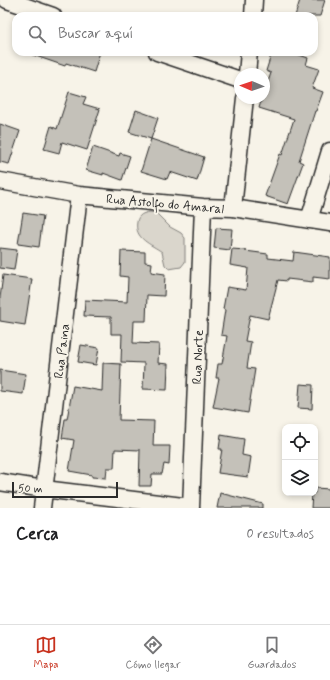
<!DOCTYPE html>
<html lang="es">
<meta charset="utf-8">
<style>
body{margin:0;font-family:Mynerve,sans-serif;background:#f6f6f6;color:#202124}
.controls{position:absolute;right:12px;bottom:12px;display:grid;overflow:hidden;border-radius:8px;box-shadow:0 2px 6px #0003}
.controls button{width:36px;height:36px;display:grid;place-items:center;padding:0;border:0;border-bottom:1px solid #e0e0e0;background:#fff;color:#202124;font:20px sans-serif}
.compass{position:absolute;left:234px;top:68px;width:36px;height:36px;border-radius:50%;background:#fff;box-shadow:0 2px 6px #0003;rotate:272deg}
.scale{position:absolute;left:12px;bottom:10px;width:106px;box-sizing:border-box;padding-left:4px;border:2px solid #2b2b2b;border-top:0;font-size:11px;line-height:14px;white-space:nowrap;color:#2b2b2b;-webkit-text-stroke:3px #f7f3e8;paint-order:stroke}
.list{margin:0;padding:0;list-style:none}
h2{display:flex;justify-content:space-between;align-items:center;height:52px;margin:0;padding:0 16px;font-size:17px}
h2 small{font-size:13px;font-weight:400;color:#757577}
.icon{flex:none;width:22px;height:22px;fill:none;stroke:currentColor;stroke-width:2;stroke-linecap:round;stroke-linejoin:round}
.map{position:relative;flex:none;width:330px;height:508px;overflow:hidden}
.search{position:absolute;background:#fff;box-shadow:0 2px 6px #0003;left:12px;right:12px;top:12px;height:44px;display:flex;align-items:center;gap:10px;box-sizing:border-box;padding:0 14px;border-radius:12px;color:#757577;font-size:15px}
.sheet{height:116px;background:#fff}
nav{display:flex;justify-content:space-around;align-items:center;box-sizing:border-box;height:56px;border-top:1px solid #e0e0e0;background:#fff;font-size:11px;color:#757577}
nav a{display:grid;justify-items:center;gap:2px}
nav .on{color:#c8321e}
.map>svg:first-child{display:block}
.green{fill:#dad6cc;stroke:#82807c}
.building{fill:#c4c1b9;stroke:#2b2b2b}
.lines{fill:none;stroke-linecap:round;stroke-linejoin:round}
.minor-casing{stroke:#2b2b2b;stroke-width:19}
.minor{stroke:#f7f3e8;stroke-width:16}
.labels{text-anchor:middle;stroke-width:4;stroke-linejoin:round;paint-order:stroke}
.street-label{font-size:13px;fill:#2b2b2b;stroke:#f7f3e8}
</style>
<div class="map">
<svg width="330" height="508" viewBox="0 0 330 508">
<rect width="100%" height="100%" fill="#f7f3e8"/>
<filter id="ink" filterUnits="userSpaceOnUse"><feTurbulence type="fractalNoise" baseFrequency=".025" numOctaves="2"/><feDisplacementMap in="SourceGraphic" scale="8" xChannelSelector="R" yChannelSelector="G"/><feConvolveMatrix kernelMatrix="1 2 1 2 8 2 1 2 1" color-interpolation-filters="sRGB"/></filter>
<g filter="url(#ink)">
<path class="green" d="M 150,212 L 156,213 L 170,227 L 181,233 L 185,238 L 185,262 L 181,267 L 169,269 L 165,265 L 162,252 C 151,244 134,239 137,222 C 138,215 143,213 150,212 Z"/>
<path class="building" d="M 300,0 L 325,0 L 320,16 L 295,16 Z
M 31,52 L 100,52 L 94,72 L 66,63 L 65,66 L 30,54 Z
M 272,52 L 291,52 L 308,58 L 306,65 L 319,69 L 312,88 L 323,92 L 316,111 L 315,111 L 299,161 L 303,163 L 288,204 L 265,196 L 280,154 L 282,155 L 294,119 L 259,108 L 262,98 L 264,98 L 264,93 L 271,73 L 266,71 Z
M 69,92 L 86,97 L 83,104 L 100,109 L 87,150 L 62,142 L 59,153 L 44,149 L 51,126 L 57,129 Z
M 136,110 L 158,118 L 151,139 L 129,132 Z
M 0,124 L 20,131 L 9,164 L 0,162 Z
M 151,139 L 204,157 L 197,181 L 170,172 L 167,179 L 141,171 Z
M 93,147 L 119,156 L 120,153 L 130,156 L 122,180 L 103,173 L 103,175 L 86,170 Z
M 23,213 L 43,216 L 39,247 L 18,244 Z
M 216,228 L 232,229 L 230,250 L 214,248 Z
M 0,248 L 17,250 L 14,270 L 0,268 Z
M 232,249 L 245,250 L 245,251 L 268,254 L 268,258 L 293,261 L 294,252 L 330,257 L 330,279 L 313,277 L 313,282 L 287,279 L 287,281 L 278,280 L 268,319 L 250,315 L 245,341 L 251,342 L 247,368 L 255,369 L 248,413 L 213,407 L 219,378 L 216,378 L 218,364 L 222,364 L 227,336 L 221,335 L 225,310 L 223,309 L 227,287 L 246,290 L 248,268 L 230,265 Z
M 121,251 L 145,252 L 145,262 L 152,263 L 151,272 L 165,274 L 164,296 L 147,295 L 146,321 L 134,321 L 133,343 L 159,344 L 158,363 L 168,364 L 167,390 L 143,389 L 144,363 L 121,362 L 122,334 L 111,334 L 111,317 L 84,316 L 85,300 L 127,302 L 128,277 L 120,276 Z
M 3,275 L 32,279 L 25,325 L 0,321 L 0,298 Z
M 81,345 L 99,348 L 96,365 L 78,362 Z
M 103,363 L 121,364 L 119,420 L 154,421 L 153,446 L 170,446 L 169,465 L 164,464 L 162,474 L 152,474 L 151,486 L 139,486 L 140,450 L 115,449 L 114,468 L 107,468 L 106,478 L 92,477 L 92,475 L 69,471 L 74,440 L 62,438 L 65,419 L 67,419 L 73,386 L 102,391 Z
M 0,370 L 26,374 L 23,394 L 0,391 Z
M 300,384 L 313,385 L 312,409 L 298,408 Z
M 221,435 L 244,439 L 242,455 L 251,457 L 248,477 L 218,473 L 222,449 L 219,449 Z
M 315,488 L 330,489 L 330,508 L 311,508 L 312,493 L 315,493 Z
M 220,493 L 263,504 L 263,508 L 217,508 Z"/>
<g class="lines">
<defs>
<path id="minor" d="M 7,0 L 53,16
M 253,16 L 254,0
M 157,52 L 240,80
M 247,74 L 249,52
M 0,181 L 79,195 L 203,207 L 233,208 L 330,223
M 233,208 L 245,98
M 309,220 L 330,151
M 0,482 L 44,489 L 191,507
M 42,508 L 79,195
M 191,508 L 203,207"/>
</defs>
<use href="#minor" class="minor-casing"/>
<use href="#minor" class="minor"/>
</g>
</g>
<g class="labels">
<g class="street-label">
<text transform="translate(165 203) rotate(5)" y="5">Rua Astolfo do Amaral</text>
<text transform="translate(61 351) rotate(-83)" y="5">Rua Paina</text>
<text transform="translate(197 357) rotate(-88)" y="5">Rua Norte</text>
</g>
</g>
</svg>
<div class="controls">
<button><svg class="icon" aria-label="locate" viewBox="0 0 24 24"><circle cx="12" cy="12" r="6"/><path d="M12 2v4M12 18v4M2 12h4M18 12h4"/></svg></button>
<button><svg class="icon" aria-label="layers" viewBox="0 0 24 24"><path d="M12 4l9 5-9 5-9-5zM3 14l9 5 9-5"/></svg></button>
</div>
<svg class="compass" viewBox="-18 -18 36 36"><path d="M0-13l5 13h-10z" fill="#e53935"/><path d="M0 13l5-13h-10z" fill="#757577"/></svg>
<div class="scale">50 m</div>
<div class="search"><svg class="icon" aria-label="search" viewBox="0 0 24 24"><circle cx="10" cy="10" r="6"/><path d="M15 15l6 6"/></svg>Buscar aquí</div>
</div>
<section class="sheet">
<h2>Cerca<small>0 resultados</small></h2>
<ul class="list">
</ul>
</section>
<nav>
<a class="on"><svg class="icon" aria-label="map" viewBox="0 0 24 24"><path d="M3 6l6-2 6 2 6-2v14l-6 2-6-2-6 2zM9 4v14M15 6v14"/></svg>Mapa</a>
<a><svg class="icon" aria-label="directions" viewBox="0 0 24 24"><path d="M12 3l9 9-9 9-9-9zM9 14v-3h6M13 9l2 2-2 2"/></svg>Cómo llegar</a>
<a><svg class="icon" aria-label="saved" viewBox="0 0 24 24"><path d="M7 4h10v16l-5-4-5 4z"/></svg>Guardados</a>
</nav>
